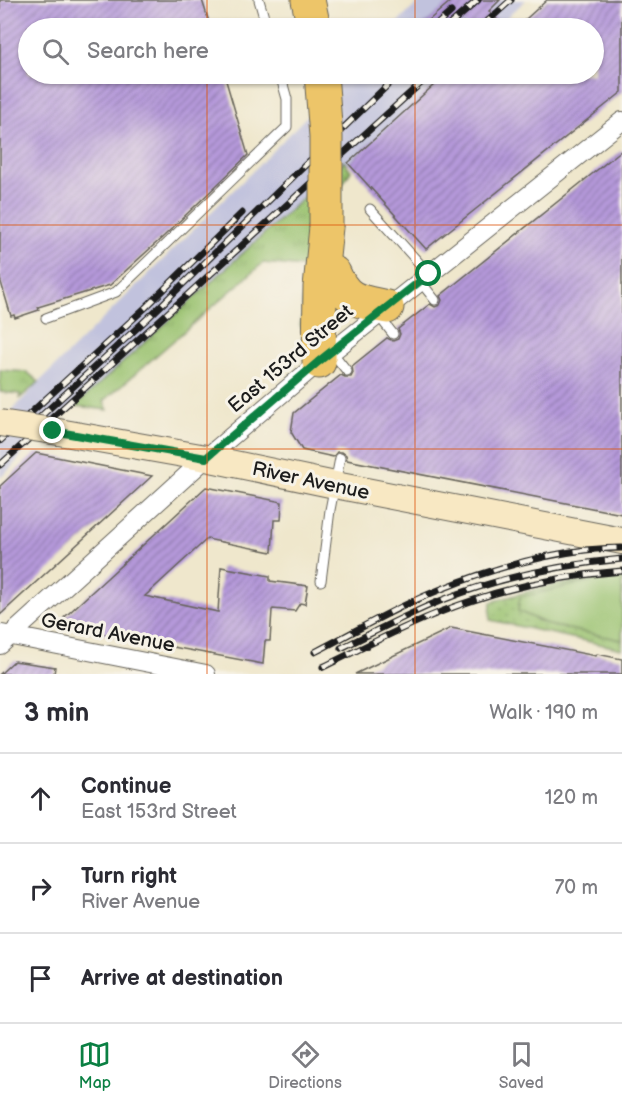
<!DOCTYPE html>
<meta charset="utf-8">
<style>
body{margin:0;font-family:"Balsamiq Sans",sans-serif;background:#f7f7f7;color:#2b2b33}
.stop{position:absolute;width:18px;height:18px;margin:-14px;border:4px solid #0b8043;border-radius:50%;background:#fff}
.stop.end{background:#0b8043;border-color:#fff;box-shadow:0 2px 6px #0008}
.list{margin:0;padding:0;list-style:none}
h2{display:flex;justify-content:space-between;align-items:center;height:78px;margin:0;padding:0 24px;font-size:26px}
h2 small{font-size:20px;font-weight:400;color:#7c7c81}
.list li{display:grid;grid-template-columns:39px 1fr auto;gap:18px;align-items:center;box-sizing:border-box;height:90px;padding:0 24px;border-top:2px solid #e1e1e2}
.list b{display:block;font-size:22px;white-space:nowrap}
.list p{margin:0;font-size:20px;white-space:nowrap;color:#7c7c81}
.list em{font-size:20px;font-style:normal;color:#7c7c81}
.icon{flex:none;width:33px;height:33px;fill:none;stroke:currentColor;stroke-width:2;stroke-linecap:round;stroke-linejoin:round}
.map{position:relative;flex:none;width:622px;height:674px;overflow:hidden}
.search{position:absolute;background:#fff;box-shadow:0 2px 4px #0004;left:18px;right:18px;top:18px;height:66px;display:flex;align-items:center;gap:15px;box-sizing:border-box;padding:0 21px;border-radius:33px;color:#7c7c81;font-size:22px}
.sheet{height:348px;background:#fff}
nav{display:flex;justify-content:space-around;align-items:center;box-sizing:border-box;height:84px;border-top:2px solid #e1e1e2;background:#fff;font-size:16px;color:#7c7c81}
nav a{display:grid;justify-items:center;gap:3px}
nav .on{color:#0b8043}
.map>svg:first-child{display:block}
.industrial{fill:#c1c2dd}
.grass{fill:url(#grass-tufts);stroke:#5a6e44;stroke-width:1.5}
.park{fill:url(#park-dots);stroke:#5a6e44;stroke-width:1.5}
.pitch{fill:#98c16d;stroke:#5a6e44;stroke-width:1.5}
.building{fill:url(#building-hatch)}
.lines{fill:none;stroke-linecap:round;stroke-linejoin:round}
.lane-casing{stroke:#66635a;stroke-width:11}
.street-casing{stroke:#66635a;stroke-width:20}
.secondary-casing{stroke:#66635a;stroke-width:28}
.highway-casing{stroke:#66635a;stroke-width:35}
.lane{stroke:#fff;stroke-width:9}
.street{stroke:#fff;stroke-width:18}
.secondary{stroke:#f8e8c3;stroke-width:26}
.highway{stroke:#edc569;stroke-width:33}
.rail-casing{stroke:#1c1c1c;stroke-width:7}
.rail{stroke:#f7f3e8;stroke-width:4.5;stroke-dasharray:14;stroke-linecap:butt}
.secondary-bridge-casing{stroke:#66635a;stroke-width:28;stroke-linecap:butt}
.highway-bridge-casing{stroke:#66635a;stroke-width:35;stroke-linecap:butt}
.secondary-bridge{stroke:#f8e8c3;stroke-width:26}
.highway-bridge{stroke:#edc569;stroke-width:33}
.route{stroke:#0b8043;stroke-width:8}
.grid{fill:none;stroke:#de560d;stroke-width:1.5;stroke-opacity:0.55}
.labels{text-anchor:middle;stroke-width:6;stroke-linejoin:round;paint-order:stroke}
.street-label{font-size:20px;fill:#1c1c1c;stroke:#f7f3e8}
</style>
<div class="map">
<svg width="622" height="674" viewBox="0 0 622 674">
<defs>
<pattern id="grass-tufts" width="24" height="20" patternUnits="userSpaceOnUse" patternTransform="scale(1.5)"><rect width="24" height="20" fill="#98c16d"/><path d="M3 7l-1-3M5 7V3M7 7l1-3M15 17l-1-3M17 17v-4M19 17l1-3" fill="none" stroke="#82a55e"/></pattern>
<pattern id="park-dots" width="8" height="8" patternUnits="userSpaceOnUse" patternTransform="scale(1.5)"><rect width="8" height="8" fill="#98c16d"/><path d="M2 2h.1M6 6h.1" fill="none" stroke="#82a55e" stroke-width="1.8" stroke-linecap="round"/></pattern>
<pattern id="building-hatch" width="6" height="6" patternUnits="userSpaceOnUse" patternTransform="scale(1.5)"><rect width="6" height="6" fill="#b599da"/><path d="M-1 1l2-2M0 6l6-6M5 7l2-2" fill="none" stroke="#927cb0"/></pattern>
</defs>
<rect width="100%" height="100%" fill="#f7f3e8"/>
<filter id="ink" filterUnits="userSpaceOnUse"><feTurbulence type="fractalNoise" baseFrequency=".0167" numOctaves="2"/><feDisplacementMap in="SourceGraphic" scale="12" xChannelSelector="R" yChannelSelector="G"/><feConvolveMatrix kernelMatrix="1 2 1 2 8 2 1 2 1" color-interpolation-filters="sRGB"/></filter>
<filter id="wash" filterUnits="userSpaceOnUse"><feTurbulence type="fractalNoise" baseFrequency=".008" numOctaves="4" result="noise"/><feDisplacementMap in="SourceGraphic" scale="24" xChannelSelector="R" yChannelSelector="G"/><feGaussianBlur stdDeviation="1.35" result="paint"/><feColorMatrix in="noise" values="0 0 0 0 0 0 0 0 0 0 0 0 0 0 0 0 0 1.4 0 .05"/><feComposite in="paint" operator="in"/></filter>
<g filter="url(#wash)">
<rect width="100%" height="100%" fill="#efe7cc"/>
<path class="industrial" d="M 421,0 L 526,0 L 495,28 L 392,28 Z
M 348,74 L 446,74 L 348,163 L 344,161 L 301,199 L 80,401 L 75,403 L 22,454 L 13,466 L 0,478 L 0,423 L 39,382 L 258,166 Z"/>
<path class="grass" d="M 344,161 L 351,171 L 340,188 L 305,334 L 300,325 L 302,317 L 303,267 L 263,263 L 104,401 L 108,410 L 75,406 Z
M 0,370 L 27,372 L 39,382 L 20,398 L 20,394 L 0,392 Z"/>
<path class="park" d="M 622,574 L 622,649 L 490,620 L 491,602 L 544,587 Z"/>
<path class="pitch" d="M 622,578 L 622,640 L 549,625 L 518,611 L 520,597 L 596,580 Z"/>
<g id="blocks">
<path class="building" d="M 0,0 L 202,0 L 211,28 L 28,28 L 28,74 L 224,74 L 248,155 L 164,236 L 110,285 L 38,307 L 39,310 L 15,318 L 14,315 L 11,316 L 0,279 Z
M 452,0 L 500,0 L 489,11 L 505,28 L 469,28 L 463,22 L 456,28 L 420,28 Z
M 547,0 L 622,0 L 622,92 L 426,249 L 348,163 L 446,74 L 594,74 L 594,28 L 516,28 Z
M 622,150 L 622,514 L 347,460 L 346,455 L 342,452 L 337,452 L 333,457 L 302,450 L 291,432 L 294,413 L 341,375 L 345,377 L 351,377 L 353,373 L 352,366 L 387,338 L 393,341 L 398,339 L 400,334 L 398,329 L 430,304 L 435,307 L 440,305 L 442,300 L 440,296 Z
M 36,453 L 152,476 L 0,615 L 0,486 Z
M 206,487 L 282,502 L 281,520 L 274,520 L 272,552 L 207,539 L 145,596 L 218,612 L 221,567 L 270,576 L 270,581 L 308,586 L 305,604 L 300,603 L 295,611 L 273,609 L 272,610 L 270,641 L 265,641 L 263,664 L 56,625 Z
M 451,628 L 596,656 L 597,654 L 622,659 L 622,674 L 355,674 Z
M 14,661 L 55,667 L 54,674 L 0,674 Z"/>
</g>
</g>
<g filter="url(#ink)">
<use href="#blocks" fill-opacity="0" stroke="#66635a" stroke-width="1.5"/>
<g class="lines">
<defs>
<path id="lane" d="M 259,0 L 267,28
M 370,209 L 429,274
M 420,281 L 435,300
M 378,315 L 393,334
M 46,318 L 116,292 L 287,127 L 287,99 L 280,74
M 332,352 L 347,371
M 321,581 L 330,510 L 340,458"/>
<path id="street" d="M 2,634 L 206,674
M 0,645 L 206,458 L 319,362 L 622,121"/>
<path id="secondary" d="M 53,431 L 206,458 L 335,485 L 622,541"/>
<path id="highway" d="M 308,0 L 314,28
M 334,273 C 346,302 360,301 387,307
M 319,362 L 320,287 L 326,227"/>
</defs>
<use href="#lane" class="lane-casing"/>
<use href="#street" class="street-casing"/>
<use href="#secondary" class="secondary-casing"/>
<use href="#highway" class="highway-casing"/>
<use href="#lane" class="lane"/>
<use href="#street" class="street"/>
<use href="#secondary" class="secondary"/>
<use href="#highway" class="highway"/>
<defs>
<path id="rail" d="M 433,28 L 451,12
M 446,28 L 478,0
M 480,28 L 511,0
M 39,418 L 149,317 L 399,74
M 0,441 L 145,308 L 242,213
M 0,465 L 431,74
M 341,648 C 374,632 406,615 440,601 C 499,577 559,565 622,559
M 315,652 C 356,631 396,607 439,590 C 486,571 535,556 585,550 C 597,549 610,548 622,548
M 323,667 C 372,643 421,617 474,600 C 521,584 572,575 622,571"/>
</defs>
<use href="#rail" class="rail-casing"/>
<use href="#rail" class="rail"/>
<defs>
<path id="secondary-bridge" d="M 0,423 L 53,431"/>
<path id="highway-bridge" d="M 321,74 L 326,136 L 326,227"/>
</defs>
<use href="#secondary-bridge" class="secondary-bridge-casing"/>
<use href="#highway-bridge" class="highway-bridge-casing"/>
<use href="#secondary-bridge" class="secondary-bridge"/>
<use href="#highway-bridge" class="highway-bridge"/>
</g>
</g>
<g class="lines" filter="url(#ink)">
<path class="route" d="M 53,431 L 206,458 L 318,362 L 429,274"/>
</g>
<path class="grid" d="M 207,0 L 207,28M 415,0 L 415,28M 207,74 L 207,674M 415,74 L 415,674M 0,225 L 622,225M 0,449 L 622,449"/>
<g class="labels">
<g class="street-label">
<text transform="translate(290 358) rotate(-40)" y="7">East 153rd Street</text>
<text transform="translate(311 480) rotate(12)" y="7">River Avenue</text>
<text transform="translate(108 632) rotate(11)" y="7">Gerard Avenue</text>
</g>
</g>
</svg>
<div class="stop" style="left:429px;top:274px"></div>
<div class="stop end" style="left:53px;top:431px"></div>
<div class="search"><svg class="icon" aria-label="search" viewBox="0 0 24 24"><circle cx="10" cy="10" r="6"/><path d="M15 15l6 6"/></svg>Search here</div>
</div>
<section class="sheet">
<h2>3 min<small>Walk · 190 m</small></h2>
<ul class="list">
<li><svg class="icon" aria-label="ahead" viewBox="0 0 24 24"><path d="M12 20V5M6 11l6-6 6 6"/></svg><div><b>Continue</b><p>East 153rd Street</p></div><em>120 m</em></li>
<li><svg class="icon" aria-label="right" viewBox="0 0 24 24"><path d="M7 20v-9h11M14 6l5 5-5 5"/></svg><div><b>Turn right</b><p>River Avenue</p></div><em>70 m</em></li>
<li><svg class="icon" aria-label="arrive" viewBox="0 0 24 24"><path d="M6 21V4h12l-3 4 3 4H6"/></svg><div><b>Arrive at destination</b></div></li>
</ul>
</section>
<nav>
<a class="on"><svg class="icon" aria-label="map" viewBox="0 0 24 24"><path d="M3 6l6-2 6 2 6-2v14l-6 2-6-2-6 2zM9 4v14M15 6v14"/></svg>Map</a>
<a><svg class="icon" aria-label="directions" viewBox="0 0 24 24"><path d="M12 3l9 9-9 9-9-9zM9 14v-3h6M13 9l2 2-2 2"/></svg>Directions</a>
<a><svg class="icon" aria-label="saved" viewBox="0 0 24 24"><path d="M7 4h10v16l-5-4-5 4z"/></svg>Saved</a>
</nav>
